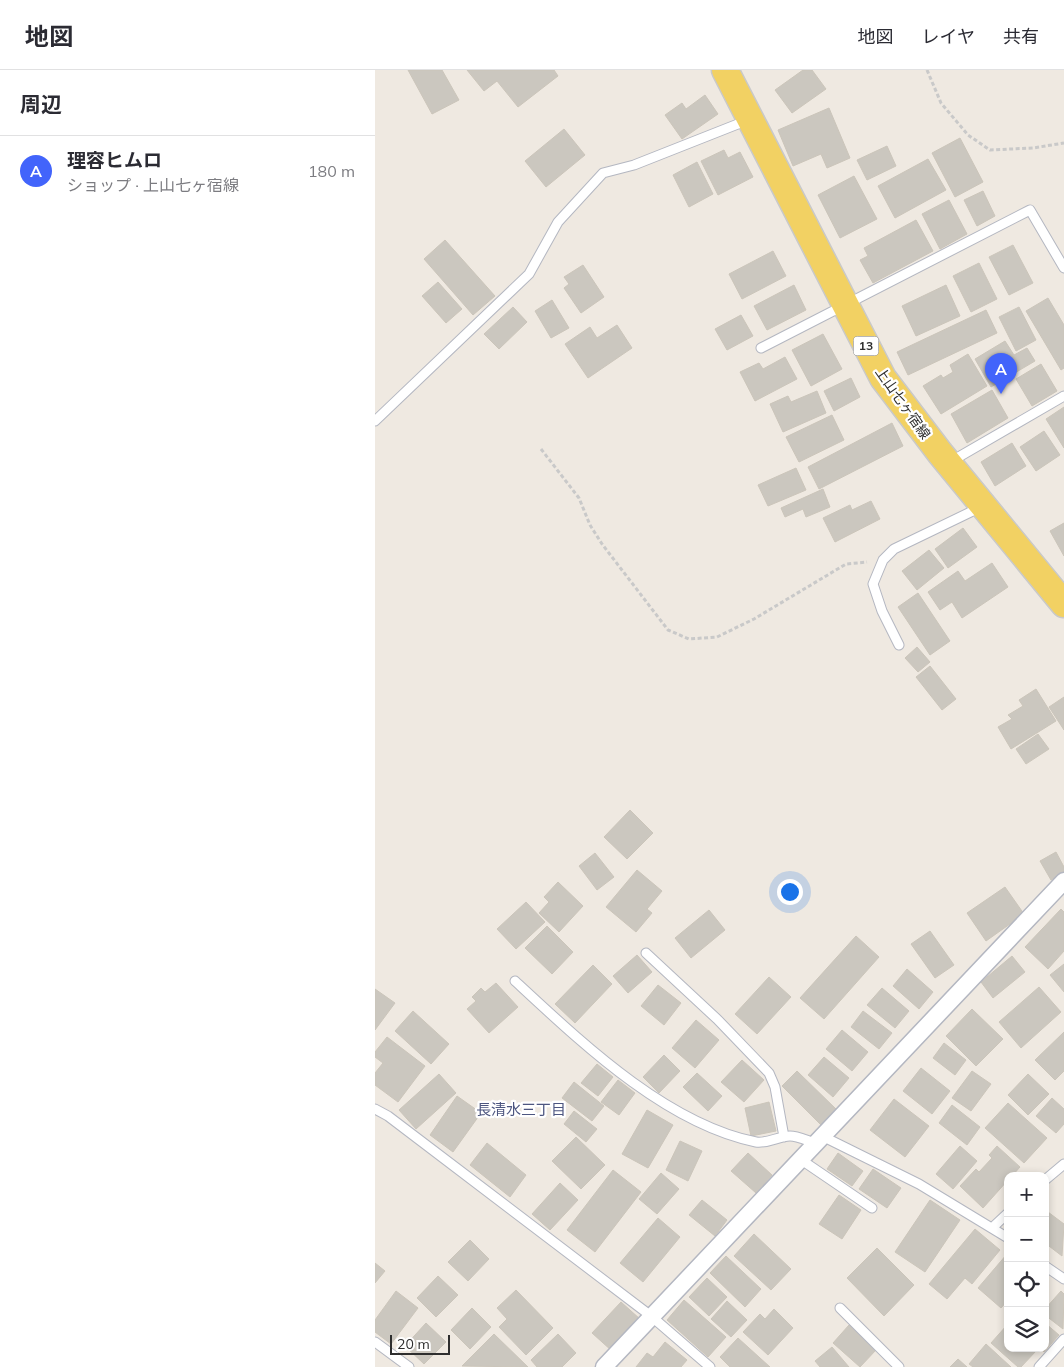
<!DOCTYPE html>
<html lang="ja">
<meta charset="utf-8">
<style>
body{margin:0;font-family:Mulish,"Noto Sans JP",sans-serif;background:#f2f2f3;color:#2b2b33}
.controls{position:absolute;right:15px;bottom:15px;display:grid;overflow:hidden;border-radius:10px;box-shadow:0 2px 8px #0003}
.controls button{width:45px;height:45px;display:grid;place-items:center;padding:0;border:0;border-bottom:1px solid #e1e1e2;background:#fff;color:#2b2b33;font:25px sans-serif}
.scale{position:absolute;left:15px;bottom:12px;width:60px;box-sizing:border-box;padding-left:5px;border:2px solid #2e2e2e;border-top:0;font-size:14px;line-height:18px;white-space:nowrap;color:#2e2e2e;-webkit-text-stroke:4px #fff;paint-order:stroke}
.you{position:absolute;left:414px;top:821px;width:18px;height:18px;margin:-12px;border:4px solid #fff;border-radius:50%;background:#1a73e8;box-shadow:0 0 0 8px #1a73e833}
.badge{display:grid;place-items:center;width:32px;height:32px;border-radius:50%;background:#4264fb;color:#fff;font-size:16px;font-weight:700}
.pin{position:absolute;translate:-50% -41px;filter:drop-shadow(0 1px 2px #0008)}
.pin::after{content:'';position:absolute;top:26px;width:18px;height:15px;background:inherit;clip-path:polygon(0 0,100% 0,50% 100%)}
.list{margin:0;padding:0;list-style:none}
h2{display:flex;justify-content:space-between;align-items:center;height:65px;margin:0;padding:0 20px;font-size:21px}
h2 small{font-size:16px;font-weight:400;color:#7c7c81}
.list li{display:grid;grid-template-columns:32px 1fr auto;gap:15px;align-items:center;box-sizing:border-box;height:70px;padding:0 20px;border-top:1px solid #e1e1e2}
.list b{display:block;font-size:19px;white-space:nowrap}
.list p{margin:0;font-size:16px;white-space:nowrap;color:#7c7c81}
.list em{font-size:16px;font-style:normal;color:#7c7c81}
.icon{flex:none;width:28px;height:28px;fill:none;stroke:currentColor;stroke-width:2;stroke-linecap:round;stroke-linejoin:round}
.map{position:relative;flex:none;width:689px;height:1297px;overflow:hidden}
header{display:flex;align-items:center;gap:30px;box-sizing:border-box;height:70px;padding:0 25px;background:#fff;border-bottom:1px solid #e1e1e2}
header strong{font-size:24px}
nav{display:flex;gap:28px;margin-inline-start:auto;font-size:18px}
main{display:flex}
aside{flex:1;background:#fff}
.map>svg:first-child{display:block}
.building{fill:#cbc7bf;stroke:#cbc5ba}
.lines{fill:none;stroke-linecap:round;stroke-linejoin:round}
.service-casing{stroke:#b4b7c1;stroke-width:11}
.minor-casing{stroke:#b4b7c1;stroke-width:19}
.primary-casing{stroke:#c9c9c9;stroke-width:29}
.path{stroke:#c9c9c9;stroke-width:3;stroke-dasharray:4 2.5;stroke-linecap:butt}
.service{stroke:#fff;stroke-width:9}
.minor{stroke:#fff;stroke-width:16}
.primary{stroke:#f2d163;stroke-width:26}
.labels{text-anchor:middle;stroke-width:4.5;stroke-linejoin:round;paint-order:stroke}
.shield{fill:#fff;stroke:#6d6d6d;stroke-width:1}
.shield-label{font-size:12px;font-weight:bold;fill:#2e2e2e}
.street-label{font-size:14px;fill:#2e2e2e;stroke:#fff}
.neighbourhood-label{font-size:15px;fill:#4d5680;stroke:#fff}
</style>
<header>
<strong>地図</strong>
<nav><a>地図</a><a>レイヤ</a><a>共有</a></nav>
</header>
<main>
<aside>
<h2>周辺<small></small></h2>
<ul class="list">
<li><span class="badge">A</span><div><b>理容ヒムロ</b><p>ショップ · 上山七ヶ宿線</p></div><em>180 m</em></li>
</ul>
</aside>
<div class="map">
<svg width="689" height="1297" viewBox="0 0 689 1297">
<rect width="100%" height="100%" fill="#efe9e1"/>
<path class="building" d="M 33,0 L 67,0 L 84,30 L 57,44 Z
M 92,0 L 179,0 L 183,6 L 143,37 L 122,11 L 109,21 Z
M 428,0 L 437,0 L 451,19 L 417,43 L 400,20 Z
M 330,25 L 343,44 L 307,69 L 290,45 L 307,33 L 311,39 Z
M 454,38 L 475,88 L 452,98 L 446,84 L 418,96 L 403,60 Z
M 189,59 L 210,85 L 171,117 L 150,91 Z
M 585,68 L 608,112 L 580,127 L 557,83 Z
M 512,76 L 521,96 L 492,110 L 482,90 Z
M 349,80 L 353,88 L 365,82 L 378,107 L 343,125 L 326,91 Z
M 553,89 L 571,120 L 520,148 L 503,116 Z
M 322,92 L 338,124 L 314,137 L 298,105 Z
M 479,106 L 502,149 L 465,168 L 443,125 Z
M 608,121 L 620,146 L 602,156 L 589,130 Z
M 574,130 L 592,164 L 565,179 L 547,144 Z
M 541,150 L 558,181 L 498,213 L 485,190 L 493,186 L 489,178 Z
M 70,170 L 120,226 L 98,245 L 49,189 Z
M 638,175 L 658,213 L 634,225 L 614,187 Z
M 398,181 L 411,206 L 367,229 L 354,204 Z
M 604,193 L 622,229 L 596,242 L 578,206 Z
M 208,195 L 229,227 L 206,243 L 189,218 L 194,214 L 189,207 Z
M 63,212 L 87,239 L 71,253 L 47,226 Z
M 419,215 L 431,240 L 392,260 L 379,236 Z
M 571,215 L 585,246 L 541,266 L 527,236 Z
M 673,228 L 689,255 L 689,298 L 686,300 L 651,241 Z
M 177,230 L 194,258 L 176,268 L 160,241 Z
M 138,237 L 152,252 L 124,279 L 109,264 Z
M 644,237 L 661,270 L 641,281 L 624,247 Z
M 611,240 L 622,263 L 533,305 L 522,282 Z
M 366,245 L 378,266 L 352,280 L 340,259 Z
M 242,255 L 257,278 L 213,308 L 190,274 L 215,257 L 222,268 Z
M 448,264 L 467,299 L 436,316 L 417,280 Z
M 630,271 L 639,285 L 652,278 L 660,291 L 616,317 L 600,289 Z
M 593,284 L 612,316 L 566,344 L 548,316 L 566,305 L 568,308 L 578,302 L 575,295 Z
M 410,287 L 422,309 L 380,331 L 365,302 L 384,293 L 388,299 Z
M 666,294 L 682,321 L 657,336 L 641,309 Z
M 476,308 L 485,327 L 459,341 L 449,321 Z
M 617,320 L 633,348 L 592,373 L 576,344 Z
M 442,321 L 451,343 L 408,362 L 395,334 L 413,326 L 416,332 Z
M 689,337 L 689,378 L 671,349 Z
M 457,345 L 469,370 L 424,392 L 411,367 Z
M 517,353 L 528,376 L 444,419 L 433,397 Z
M 669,361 L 685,385 L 661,401 L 645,377 Z
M 637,373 L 651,396 L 620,416 L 606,392 Z
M 421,398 L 431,420 L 393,436 L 383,415 Z
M 448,419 L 455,437 L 431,447 L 428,439 L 410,447 L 406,438 Z
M 496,431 L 505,449 L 460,472 L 448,448 L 475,435 L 477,440 Z
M 689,453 L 689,486 L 675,461 Z
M 588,458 L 602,477 L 573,498 L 560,479 Z
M 554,480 L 569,498 L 542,520 L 527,501 Z
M 617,493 L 633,517 L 587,548 L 577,532 L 565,540 L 553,522 L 583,501 L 590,511 Z
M 543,523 L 575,571 L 555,585 L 523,537 Z
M 542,577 L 555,592 L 543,602 L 530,588 Z
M 555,596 L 581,629 L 567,640 L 541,607 Z
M 661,619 L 681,651 L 636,679 L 623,657 L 637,649 L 633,645 L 648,636 L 644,630 Z
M 689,627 L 689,660 L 674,637 Z
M 663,664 L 674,679 L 651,694 L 641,679 Z
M 255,740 L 278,763 L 252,789 L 229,767 Z
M 681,782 L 689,797 L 689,802 L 676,810 L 665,791 Z
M 220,783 L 239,807 L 222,820 L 204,796 Z
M 262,800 L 287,821 L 272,839 L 277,843 L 261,862 L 231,837 Z
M 183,812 L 208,836 L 184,862 L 164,843 L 174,832 L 169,827 Z
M 630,817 L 649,844 L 611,871 L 592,843 Z
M 151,832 L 170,852 L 141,879 L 122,859 Z
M 686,839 L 689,842 L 689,881 L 673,899 L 650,877 Z
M 334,840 L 350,860 L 316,888 L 300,868 Z
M 172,856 L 198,882 L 177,904 L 150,878 Z
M 555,861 L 579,895 L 560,908 L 536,874 Z
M 481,866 L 504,887 L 449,949 L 425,928 Z
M 262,885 L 277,902 L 253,923 L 238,906 Z
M 637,886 L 650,902 L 618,928 L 606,912 Z
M 689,894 L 689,922 L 675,905 Z
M 218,895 L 237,914 L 200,953 L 180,934 Z
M 532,899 L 558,922 L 544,939 L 518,916 Z
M 394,907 L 416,927 L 382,964 L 360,944 Z
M 121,913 L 143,937 L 114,963 L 92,939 L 101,931 L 97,927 L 106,918 L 110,922 Z
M 283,915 L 306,933 L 289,955 L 266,936 Z
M 664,917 L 686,942 L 646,978 L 624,952 Z
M 507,918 L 534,941 L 520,958 L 492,935 Z
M 0,919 L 20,933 L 0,960 Z
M 597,939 L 628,969 L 601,996 L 571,966 Z
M 38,941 L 74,974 L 56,994 L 20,961 Z
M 488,941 L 517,963 L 504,979 L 476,957 Z
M 321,950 L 344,970 L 320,998 L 297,978 Z
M 467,960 L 493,982 L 477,1001 L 451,979 Z
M 689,962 L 689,1001 L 680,1010 L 660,990 Z
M 12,967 L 50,996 L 23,1032 L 0,1015 L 0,1003 L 8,993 L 0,987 L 0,982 Z
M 569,973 L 591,990 L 580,1005 L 558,988 Z
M 289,985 L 305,1001 L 284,1023 L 268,1007 Z
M 449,987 L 474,1008 L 458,1027 L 433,1005 Z
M 367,990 L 389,1010 L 369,1032 L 346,1012 Z
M 222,994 L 238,1007 L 223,1026 L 206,1013 Z
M 546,998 L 575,1021 L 557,1044 L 528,1021 Z
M 422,1001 L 462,1040 L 447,1056 L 407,1016 Z
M 597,1001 L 616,1014 L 596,1041 L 577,1028 Z
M 322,1003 L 347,1026 L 333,1041 L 308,1017 Z
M 64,1004 L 81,1023 L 41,1059 L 24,1040 Z
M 653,1004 L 674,1024 L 653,1045 L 633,1025 Z
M 243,1010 L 260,1023 L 244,1045 L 226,1032 Z
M 199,1012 L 229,1036 L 217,1051 L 187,1028 Z
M 82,1026 L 106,1043 L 78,1082 L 55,1065 Z
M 677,1028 L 689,1039 L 689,1054 L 681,1063 L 661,1046 Z
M 519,1029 L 554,1056 L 530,1087 L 495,1060 Z
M 394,1032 L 401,1061 L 376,1066 L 370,1038 Z
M 633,1033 L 672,1068 L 649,1093 L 610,1058 Z
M 577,1035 L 605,1057 L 592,1075 L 564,1053 Z
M 272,1040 L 298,1055 L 273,1098 L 247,1084 Z
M 199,1041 L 222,1059 L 211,1072 L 189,1054 Z
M 201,1067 L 230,1095 L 206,1119 L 177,1091 Z
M 305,1071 L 327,1081 L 313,1111 L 291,1100 Z
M 112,1073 L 151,1105 L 135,1127 L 95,1095 Z
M 585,1076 L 602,1091 L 578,1119 L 561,1104 Z
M 622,1076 L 645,1097 L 637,1106 L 633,1106 L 633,1110 L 608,1138 L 585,1116 L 601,1099 L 604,1102 L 617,1088 L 614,1085 Z
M 373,1083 L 397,1105 L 381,1123 L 356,1101 Z
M 463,1083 L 488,1101 L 477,1116 L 452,1099 Z
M 498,1099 L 526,1118 L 512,1138 L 484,1119 Z
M 238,1100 L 266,1122 L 220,1182 L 192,1160 Z
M 286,1103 L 304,1119 L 282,1144 L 264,1129 Z
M 185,1113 L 203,1130 L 175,1160 L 157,1144 Z
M 464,1125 L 486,1140 L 467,1169 L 444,1154 Z
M 327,1130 L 352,1150 L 340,1166 L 314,1145 Z
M 555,1130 L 585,1150 L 550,1202 L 520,1182 Z
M 673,1142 L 689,1154 L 687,1186 L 670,1173 L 670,1146 Z
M 283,1148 L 305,1167 L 268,1212 L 245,1193 Z
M 600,1159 L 625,1180 L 597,1214 L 590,1208 L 572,1229 L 554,1214 Z
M 379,1164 L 416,1199 L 396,1220 L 359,1186 Z
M 95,1170 L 114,1189 L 93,1211 L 73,1192 Z
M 502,1178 L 539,1215 L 509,1246 L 472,1208 Z
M 632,1184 L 633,1230 L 626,1238 L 603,1218 Z
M 351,1186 L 386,1219 L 370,1237 L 335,1203 Z
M 0,1193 L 10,1201 L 0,1213 Z
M 63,1206 L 83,1225 L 61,1247 L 42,1228 Z
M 332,1208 L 352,1227 L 334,1246 L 314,1227 Z
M 141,1220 L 178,1258 L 151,1285 L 124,1257 L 132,1249 L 122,1238 Z
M 21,1221 L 43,1238 L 16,1274 L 0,1262 L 0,1250 Z
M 686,1221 L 689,1224 L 688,1259 L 670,1245 L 670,1239 Z
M 309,1230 L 351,1267 L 333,1287 L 292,1250 Z
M 352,1231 L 372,1250 L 356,1267 L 336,1249 Z
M 246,1232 L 265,1249 L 237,1281 L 217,1263 Z
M 97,1238 L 116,1257 L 95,1279 L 76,1260 Z
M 399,1239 L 418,1258 L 393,1285 L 368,1262 L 385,1244 L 390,1249 Z
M 51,1253 L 71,1272 L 49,1294 L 30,1276 Z
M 670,1253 L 684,1265 L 669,1282 L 665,1278 L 670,1278 Z
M 474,1255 L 501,1280 L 485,1297 L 458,1273 Z
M 632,1255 L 633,1278 L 657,1278 L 661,1281 L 646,1297 L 643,1297 L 616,1273 Z
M 119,1264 L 153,1297 L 87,1296 Z
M 183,1264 L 201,1283 L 187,1297 L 162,1297 L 156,1290 Z
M 363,1268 L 395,1297 L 355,1297 L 345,1287 Z
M 290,1272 L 312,1290 L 306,1297 L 261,1297 L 272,1283 L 278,1287 Z
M 611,1274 L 636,1297 L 598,1297 L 594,1294 Z
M 457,1277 L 474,1297 L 445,1297 L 440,1291 Z
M 583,1289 L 592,1297 L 575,1297 Z"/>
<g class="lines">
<defs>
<path id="service" d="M 386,278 L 655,140 L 689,198
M 0,351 L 154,204 L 183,152 L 228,103 L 259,95 L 373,50
M 575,392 L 689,326
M 524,575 L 507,541 L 498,514 L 508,490 L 519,479 L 606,437
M 271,883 L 342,949 L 394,1003 L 400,1017 L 409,1067
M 140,911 C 206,972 291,1054 381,1072 C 392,1074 404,1066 415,1066 C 423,1066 433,1071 441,1073
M 0,1039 L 13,1046 L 276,1246 L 335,1297
M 447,1066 L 544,1114 L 633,1168
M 425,1089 L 497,1138
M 670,1110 L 689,1094
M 618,1157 L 633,1143
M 670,1196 L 689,1209
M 465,1238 L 524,1297
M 0,1272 L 34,1297
M 664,1297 L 689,1269"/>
<path id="minor" d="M 229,1297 L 689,811"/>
<path id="primary" d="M 350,0 L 508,308 L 565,383 L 689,534"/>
</defs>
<use href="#service" class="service-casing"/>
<use href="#minor" class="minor-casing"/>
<use href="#primary" class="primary-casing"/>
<path class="path" d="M 552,0 L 566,33 L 593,65 L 615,80 L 658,78 L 689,73
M 166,379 L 204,428 L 215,455 L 227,474 L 293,560 L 314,569 L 342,567 L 379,549 L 471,494 L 492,492"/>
<use href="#service" class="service"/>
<use href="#minor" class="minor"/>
<use href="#primary" class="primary"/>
</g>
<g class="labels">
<rect class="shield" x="478.5" y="266.5" width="25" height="19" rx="4"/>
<g class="shield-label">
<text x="491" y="280">13</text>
</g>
<g class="street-label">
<text transform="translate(528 333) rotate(55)" y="5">上山七ヶ宿線</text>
</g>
<g class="neighbourhood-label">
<text x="146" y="1045">長清水三丁目</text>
</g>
</g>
</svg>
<div class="controls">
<button>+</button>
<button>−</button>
<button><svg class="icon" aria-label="locate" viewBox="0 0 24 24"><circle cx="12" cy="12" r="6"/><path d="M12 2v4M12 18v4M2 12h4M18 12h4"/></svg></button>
<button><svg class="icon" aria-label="layers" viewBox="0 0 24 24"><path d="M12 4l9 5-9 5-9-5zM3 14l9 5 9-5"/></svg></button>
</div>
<div class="scale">20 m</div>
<div class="you"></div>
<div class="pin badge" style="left:626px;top:324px">A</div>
</div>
</main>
